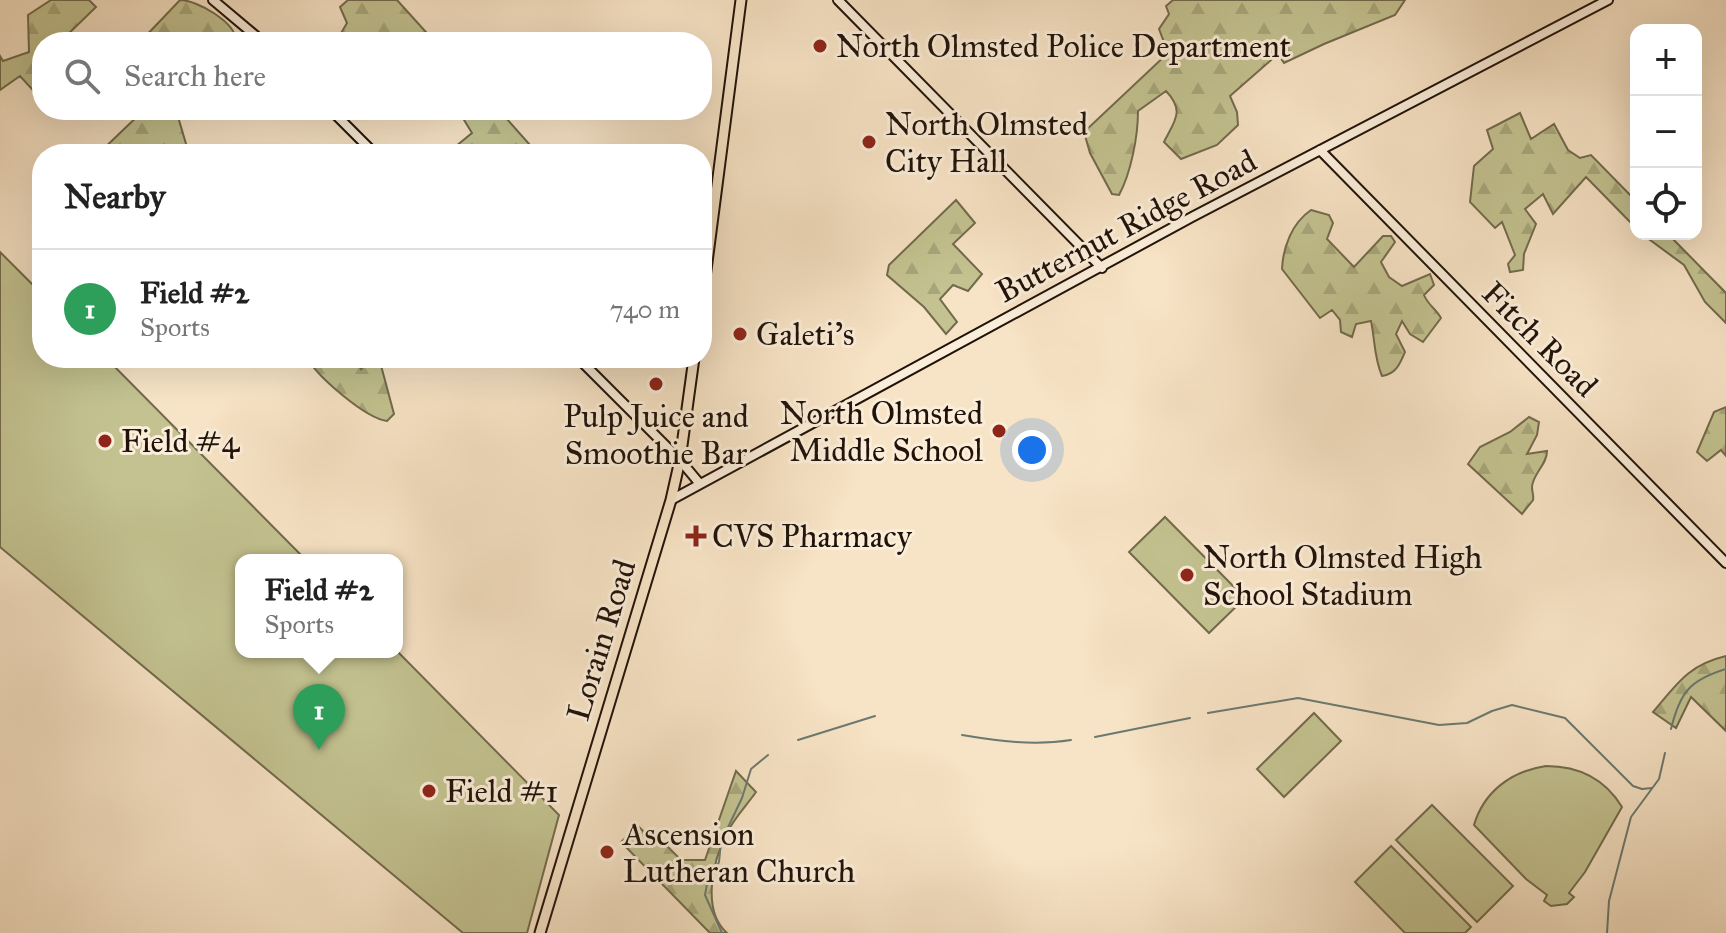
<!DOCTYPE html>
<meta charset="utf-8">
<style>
body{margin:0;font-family:"IM FELL Great Primer",serif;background:#f6f6f6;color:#222}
.controls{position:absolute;right:24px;top:24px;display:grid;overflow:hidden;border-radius:16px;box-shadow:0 8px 32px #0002}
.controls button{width:72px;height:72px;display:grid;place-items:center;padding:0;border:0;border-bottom:2px solid #e0e0e0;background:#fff;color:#222;font:40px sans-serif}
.you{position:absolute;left:1032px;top:450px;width:28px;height:28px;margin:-20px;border:6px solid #fff;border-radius:50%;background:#1a73e8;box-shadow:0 0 0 12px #1a73e833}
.badge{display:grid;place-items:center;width:52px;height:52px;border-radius:50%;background:#1a73e8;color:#fff;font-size:26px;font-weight:700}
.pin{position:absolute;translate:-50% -66px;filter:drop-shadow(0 2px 4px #0008)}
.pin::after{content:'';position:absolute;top:42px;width:28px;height:24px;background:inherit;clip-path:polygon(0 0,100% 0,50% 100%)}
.popup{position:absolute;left:235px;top:554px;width:168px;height:104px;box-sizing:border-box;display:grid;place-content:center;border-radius:16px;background:#fff;filter:drop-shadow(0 2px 6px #0005);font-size:26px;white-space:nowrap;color:#767676}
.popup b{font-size:30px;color:#222}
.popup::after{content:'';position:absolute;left:50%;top:100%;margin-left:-16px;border:16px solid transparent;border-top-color:#fff}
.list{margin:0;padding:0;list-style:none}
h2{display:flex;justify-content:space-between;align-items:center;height:104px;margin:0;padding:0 32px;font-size:34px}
h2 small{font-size:26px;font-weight:400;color:#767676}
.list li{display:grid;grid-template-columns:52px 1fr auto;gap:24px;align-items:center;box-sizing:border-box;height:120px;padding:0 32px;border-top:2px solid #e0e0e0}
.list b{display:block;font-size:30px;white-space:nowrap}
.list p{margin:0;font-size:26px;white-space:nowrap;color:#767676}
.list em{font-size:26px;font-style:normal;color:#767676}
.icon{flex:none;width:44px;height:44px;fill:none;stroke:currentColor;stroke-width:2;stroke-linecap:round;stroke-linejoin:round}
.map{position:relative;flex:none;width:1726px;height:933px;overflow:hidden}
.search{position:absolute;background:#fff;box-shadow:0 8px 32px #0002;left:32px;top:32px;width:680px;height:88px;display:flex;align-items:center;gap:20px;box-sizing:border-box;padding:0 28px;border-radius:32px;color:#767676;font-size:30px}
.panel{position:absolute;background:#fff;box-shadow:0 8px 32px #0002;left:32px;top:144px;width:680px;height:224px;border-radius:32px}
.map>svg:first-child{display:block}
.forest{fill:url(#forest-firs);stroke:#726a4c;stroke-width:2}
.green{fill:#c3c290;stroke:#726a4c;stroke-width:2}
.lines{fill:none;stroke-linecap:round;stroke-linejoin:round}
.stream{stroke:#6b7970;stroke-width:2}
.secondary-casing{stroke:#211209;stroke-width:12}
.primary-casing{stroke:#211209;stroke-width:13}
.secondary{stroke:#faedd9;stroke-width:8}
.primary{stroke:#f7e3c5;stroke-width:9}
.poi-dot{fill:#8f2418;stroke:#faedd9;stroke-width:3}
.labels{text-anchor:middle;stroke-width:6;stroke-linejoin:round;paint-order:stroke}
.poi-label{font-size:32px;fill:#211209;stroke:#faedd9;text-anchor:start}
.street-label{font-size:32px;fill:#211209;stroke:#faedd9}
</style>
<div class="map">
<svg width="1726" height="933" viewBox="0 0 1726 933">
<defs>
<pattern id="forest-firs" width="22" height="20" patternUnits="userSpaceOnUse" patternTransform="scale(2)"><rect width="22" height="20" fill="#c3c290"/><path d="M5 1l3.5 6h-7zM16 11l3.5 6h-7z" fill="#a7a67b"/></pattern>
</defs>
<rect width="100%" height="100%" fill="#f7e3c5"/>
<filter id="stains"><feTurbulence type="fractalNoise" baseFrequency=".0025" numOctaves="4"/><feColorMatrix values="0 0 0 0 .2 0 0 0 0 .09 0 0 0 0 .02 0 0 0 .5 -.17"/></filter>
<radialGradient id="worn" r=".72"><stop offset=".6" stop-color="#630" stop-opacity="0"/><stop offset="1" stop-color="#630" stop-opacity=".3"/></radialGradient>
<path class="forest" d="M 51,0 L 89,0 L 96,7 L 60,42 L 42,42 L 42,100 L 20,76 L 0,90 L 0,56 L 3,61 L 29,52 L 28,15 Z
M 180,0 C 197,0 235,22 236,40 L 140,42 Z
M 348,0 L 397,0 L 435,42 L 407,42 L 400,35 L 398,42 L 338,42 L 337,40 L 347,23 L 340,7 Z
M 1173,0 L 1405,0 L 1395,15 L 1324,44 L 1284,63 L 1278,54 L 1230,96 L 1237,112 L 1238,125 L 1217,145 L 1181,159 L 1164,142 C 1175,120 1185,111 1166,91 L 1138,111 C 1138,136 1131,173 1119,195 L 1112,194 L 1090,153 L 1084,132 L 1168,53 L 1159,29 L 1169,14 L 1166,6 Z
M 144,110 L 176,110 L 189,154 L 98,154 Z
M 458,110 L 499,110 L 538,154 L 450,154 L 450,151 L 472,133 Z
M 1520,113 L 1531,139 L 1554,124 L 1568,150 L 1580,158 L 1591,155 L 1636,201 L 1636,228 L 1586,177 L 1553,214 L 1543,194 L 1525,209 L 1536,224 L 1524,254 L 1523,270 L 1510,272 L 1508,264 L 1515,255 L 1502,222 L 1495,228 L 1470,202 L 1474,166 L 1493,149 L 1487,130 Z
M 956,200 L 975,223 L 953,244 L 982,274 L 968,291 L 953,285 L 940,299 L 957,322 L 946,334 L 924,307 L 887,275 L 889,265 Z
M 1311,210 L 1329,215 L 1333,223 L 1327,239 L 1354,267 L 1383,236 L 1391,236 L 1395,242 L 1381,262 L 1389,277 L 1402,286 L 1430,274 L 1434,285 L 1424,295 C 1428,305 1436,309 1441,318 L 1423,342 L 1410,334 L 1402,321 L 1396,334 L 1405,352 C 1400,364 1396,374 1382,376 C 1374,358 1375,340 1371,321 L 1356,324 L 1352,337 L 1341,332 L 1340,320 L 1332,310 L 1320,318 L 1282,269 C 1283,247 1292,223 1311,210 Z
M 1642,234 L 1668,234 L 1726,293 L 1726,323 L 1705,302 L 1684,265 Z
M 307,358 L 355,358 L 361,369 L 372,358 L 379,358 L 394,414 L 387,421 C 365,418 318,377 307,358 Z
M 1726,407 L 1726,456 L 1721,450 L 1707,461 L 1697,452 L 1714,412 Z
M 1529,417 L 1539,422 L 1537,435 L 1527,454 L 1547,451 C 1547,465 1533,473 1532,487 C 1532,492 1534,496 1533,500 L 1522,514 L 1468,464 L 1480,447 L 1510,432 Z
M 1726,656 L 1726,731 L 1691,697 L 1676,728 L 1653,712 C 1677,684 1688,665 1726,656 Z
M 736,771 L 756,792 C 747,805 734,818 727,833 C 713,860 701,910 727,933 L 710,933 L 621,842 L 638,826 L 652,840 L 661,840 L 681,860 L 705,860 Z"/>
<path class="green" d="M 0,252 L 42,294 L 42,358 L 106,358 L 306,560 L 241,560 L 241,652 L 397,651 L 559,815 L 527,933 L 463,933 L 0,547 Z
M 1165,517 L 1245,598 L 1209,633 L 1129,552 Z
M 1314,713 L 1341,741 L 1284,797 L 1257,769 Z
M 1546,766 C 1579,766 1605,779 1622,807 L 1585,872 L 1569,893 L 1574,897 L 1567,904 L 1551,906 L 1544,901 L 1547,895 L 1526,879 L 1474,825 C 1484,791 1512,771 1546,766 Z
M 1432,805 L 1513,886 L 1477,922 L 1396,840 Z
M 1391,846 L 1471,927 L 1465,933 L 1405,933 L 1355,882 Z"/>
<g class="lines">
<path class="stream" d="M 1208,713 L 1298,698 L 1439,725 L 1467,723 L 1492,711 L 1512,705 L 1565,718 L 1633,786 L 1642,789 L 1652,788
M 1671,729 C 1680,692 1690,680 1726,669
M 962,735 C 998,741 1034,746 1071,740
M 1095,737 L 1190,718
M 798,740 L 875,716
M 722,933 L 705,895 L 707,884 L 719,862 L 721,842 L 742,798 L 751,769 L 768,755
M 1607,933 L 1609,901 L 1631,817 L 1659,779 L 1665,753"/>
<defs>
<path id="secondary" d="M 213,0 L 263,42
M 838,0 L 1102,268
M 331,110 L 375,154
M 1320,150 L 1726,563
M 578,358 L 680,460 L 700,484
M 671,500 L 1192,217 L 1608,0"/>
<path id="primary" d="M 702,301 L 741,0
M 540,933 L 671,500 L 680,460 L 694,358"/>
</defs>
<use href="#secondary" class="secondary-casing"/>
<use href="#primary" class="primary-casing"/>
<use href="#secondary" class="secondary"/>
<use href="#primary" class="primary"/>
</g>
<g class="poi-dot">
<circle cx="820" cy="46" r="8"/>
<circle cx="869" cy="142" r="8"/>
<circle cx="740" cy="334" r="8"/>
<circle cx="656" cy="384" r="8"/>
<circle cx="999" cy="431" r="8"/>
<circle cx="105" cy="441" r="8"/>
<path d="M692 524h8v8h8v8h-8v8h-8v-8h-8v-8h8z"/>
<circle cx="1187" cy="575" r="8"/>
<circle cx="429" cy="791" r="8"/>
<circle cx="607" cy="852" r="8"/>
</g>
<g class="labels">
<g class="poi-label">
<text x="836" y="57">North Olmsted Police Department</text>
<text x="885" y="135">North Olmsted<tspan x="885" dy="37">City Hall</tspan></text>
<text x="756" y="345">Galeti's</text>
<text x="983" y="424" text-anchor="end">North Olmsted<tspan x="983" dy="37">Middle School</tspan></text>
<text x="656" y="427" text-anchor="middle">Pulp Juice and<tspan x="656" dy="37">Smoothie Bar</tspan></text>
<text x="121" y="452">Field #4</text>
<text x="712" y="547">CVS Pharmacy</text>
<text x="1203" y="568">North Olmsted High<tspan x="1203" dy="37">School Stadium</tspan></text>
<text x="445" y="802">Field #1</text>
<text x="623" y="845">Ascension<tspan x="623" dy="37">Lutheran Church</tspan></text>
</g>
<g class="street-label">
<text transform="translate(1126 226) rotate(-28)" y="11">Butternut Ridge Road</text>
<text transform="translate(1540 339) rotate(45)" y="11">Fitch Road</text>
<text transform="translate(601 640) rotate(-73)" y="11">Lorain Road</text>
</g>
</g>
<rect width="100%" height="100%" filter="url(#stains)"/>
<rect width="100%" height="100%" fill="url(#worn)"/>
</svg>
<div class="controls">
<button>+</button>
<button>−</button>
<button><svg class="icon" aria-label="locate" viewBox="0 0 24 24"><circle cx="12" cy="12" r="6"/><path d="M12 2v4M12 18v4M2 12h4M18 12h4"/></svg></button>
</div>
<div class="you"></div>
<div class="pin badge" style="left:319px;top:750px;background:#2e9e5b">1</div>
<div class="popup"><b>Field #2</b>Sports</div>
<div class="search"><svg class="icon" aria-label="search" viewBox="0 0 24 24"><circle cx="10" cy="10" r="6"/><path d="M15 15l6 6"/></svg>Search here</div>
<section class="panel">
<h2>Nearby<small></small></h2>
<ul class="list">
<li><span class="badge" style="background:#2e9e5b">1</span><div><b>Field #2</b><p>Sports</p></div><em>740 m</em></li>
</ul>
</section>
</div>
